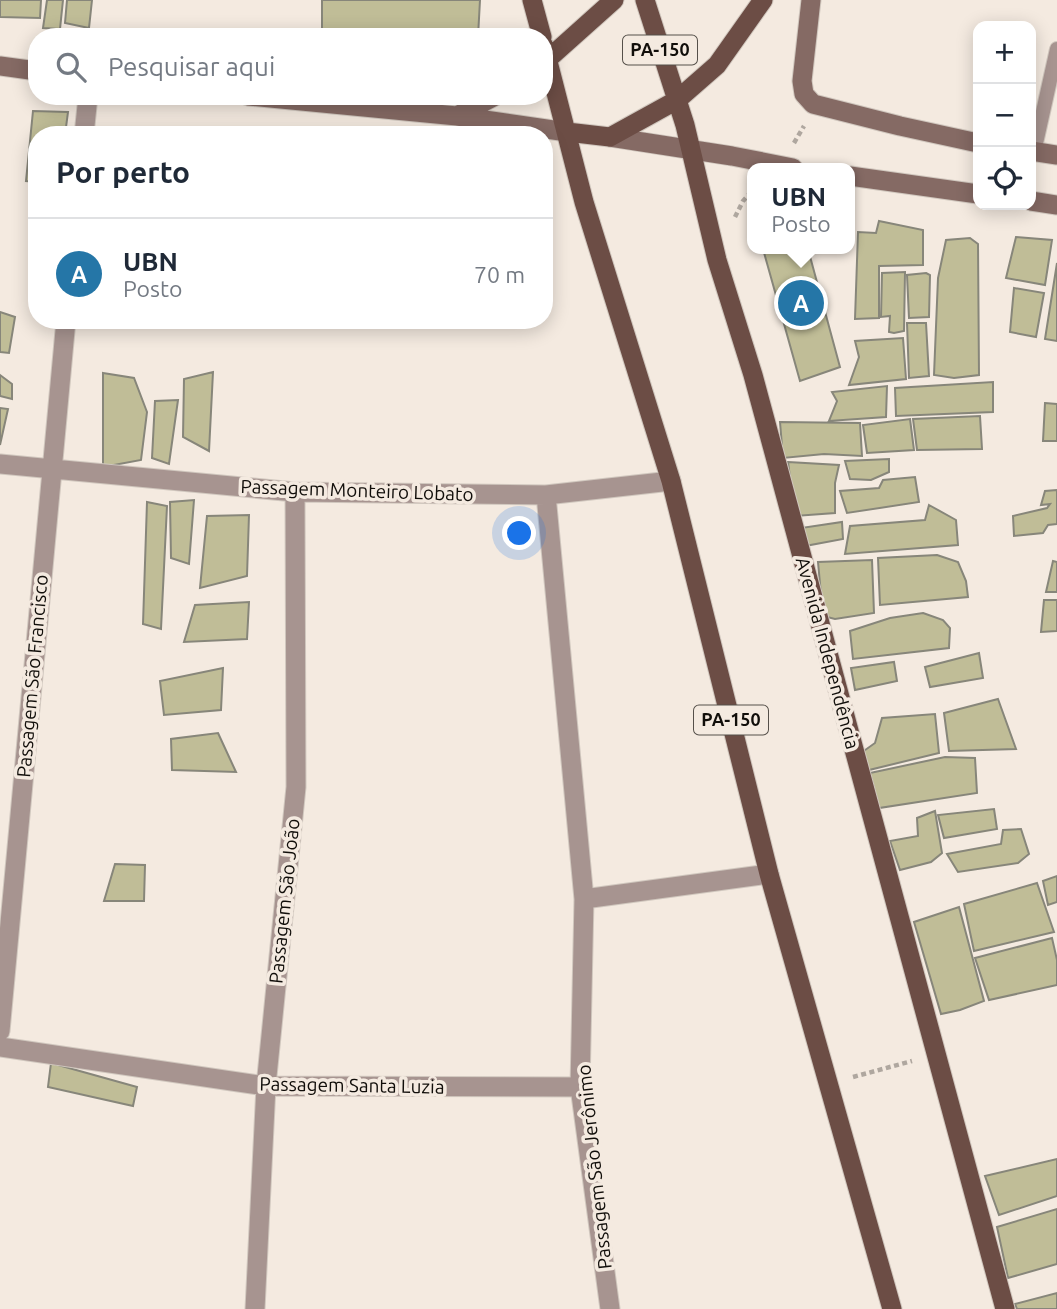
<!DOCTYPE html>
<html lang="pt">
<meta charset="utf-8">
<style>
body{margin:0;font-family:Ubuntu,sans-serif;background:#f6f6f7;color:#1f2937}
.controls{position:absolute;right:21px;top:21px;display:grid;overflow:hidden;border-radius:14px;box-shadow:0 4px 18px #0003}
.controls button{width:63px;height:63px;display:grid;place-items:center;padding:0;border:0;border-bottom:2px solid #e0e1e3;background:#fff;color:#1f2937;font:35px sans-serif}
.you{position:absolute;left:520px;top:534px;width:24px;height:24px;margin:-18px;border:5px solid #fff;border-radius:50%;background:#1a73e8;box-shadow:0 0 0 10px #1a73e833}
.badge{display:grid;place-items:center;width:46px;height:46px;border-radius:50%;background:#2576a7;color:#fff;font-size:23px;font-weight:700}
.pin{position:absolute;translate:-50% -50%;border:4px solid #fff;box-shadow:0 2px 7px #0006}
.popup{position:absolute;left:747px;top:163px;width:108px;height:91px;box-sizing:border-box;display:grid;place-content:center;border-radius:14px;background:#fff;filter:drop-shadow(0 2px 5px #0005);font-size:23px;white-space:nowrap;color:#747a83}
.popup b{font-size:26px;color:#1f2937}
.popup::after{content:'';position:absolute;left:50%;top:100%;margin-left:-14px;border:14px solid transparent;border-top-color:#fff}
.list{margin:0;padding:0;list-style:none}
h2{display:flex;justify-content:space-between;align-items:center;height:91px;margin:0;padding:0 28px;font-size:30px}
h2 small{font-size:23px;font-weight:400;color:#747a83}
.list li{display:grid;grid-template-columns:46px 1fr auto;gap:21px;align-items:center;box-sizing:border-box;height:112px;padding:0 28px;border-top:2px solid #e0e1e3}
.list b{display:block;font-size:26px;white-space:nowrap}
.list p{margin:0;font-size:23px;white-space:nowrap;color:#747a83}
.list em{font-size:23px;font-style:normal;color:#747a83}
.icon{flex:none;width:38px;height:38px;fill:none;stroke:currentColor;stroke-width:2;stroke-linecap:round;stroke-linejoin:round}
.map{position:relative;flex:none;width:1057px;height:1309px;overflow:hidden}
.search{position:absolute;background:#fff;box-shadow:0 4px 18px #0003;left:28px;top:28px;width:525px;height:77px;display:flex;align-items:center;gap:18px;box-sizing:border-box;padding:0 24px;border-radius:28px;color:#747a83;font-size:26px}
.panel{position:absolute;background:#fff;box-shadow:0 4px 18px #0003;left:28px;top:126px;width:525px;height:203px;border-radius:28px}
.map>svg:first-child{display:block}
.building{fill:#c0bd97;stroke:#87867a;stroke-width:2}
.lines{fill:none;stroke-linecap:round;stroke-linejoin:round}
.service-casing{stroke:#d0c7be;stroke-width:16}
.minor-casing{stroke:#d0c7be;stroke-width:21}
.secondary-casing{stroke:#d0c7be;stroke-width:21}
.primary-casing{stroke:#d0c7be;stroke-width:21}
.path{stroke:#afa79f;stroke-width:4.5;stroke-dasharray:5 3.5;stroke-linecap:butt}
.service{stroke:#a79490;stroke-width:14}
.minor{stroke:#a79490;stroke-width:19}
.secondary{stroke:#856a64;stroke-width:19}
.primary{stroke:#6c4d45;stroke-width:19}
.labels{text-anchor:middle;stroke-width:7;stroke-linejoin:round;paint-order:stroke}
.shield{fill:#f4eae0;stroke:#55504a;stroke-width:2}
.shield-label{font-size:18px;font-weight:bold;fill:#110e0a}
.street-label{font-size:19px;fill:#110e0a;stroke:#f4eae0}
</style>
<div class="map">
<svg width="1057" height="1309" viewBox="0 0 1057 1309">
<rect width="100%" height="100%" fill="#f4eae0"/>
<path class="building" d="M 0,0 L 41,0 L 40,18 L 0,17 Z
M 47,0 L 63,0 L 60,29 L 43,28 Z
M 67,0 L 92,0 L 89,28 L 65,23 Z
M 322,0 L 480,0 L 478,37 L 322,37 Z
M 33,111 L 68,112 L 65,135 L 37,135 L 37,182 L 26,181 Z
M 879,221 L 923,230 L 923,265 L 879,266 L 879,318 L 855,319 L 858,232 L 876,233 Z
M 1016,237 L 1052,240 L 1045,285 L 1006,278 Z
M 970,238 L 978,244 L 979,375 L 954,378 L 934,375 L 938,278 L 946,240 Z
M 763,249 L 808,249 L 840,367 L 800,381 Z
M 1057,263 L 1057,341 L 1045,339 Z
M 905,272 L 904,331 L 894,333 L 889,332 L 890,316 L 881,317 L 882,273 Z
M 926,273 L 930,275 L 929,317 L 909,318 L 907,275 Z
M 1014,288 L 1044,293 L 1036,337 L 1010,332 Z
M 0,312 L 15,317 L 9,353 L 0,352 Z
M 907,323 L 926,323 L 929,376 L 909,378 Z
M 903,338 L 906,379 L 849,385 L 859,357 L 855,341 Z
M 213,372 L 209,451 L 183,437 L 184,379 Z
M 103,373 L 134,378 L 147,412 L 141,460 L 103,467 Z
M 0,375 L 12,384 L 12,399 L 0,396 Z
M 993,382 L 993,412 L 896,416 L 895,388 Z
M 887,386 L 886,417 L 829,421 L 837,401 L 832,392 Z
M 178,400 L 169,464 L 152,458 L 155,401 Z
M 1045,403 L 1057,404 L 1057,441 L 1043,441 Z
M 0,408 L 8,409 L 0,445 Z
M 980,416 L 982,449 L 917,450 L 913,419 Z
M 910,419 L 914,450 L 867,453 L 863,425 Z
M 780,422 L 860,423 L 862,456 L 824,454 L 783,458 Z
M 889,459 L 889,472 L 871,480 L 850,479 L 845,461 Z
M 788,462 L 839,465 L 835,483 L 835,513 L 795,516 Z
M 915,477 L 919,502 L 847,513 L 840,491 L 879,488 L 883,480 Z
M 1057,490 L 1057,524 L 1048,525 L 1043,533 L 1014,536 L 1013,516 L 1047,508 L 1050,504 L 1041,505 L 1045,491 Z
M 194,500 L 189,564 L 171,558 L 170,502 Z
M 147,502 L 167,506 L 161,629 L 143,624 Z
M 929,505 L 956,520 L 958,545 L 845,554 L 850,526 L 925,520 Z
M 249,515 L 247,576 L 200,588 L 207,516 Z
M 842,522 L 843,539 L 805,546 L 801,528 Z
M 937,555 L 958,562 L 966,581 L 968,597 L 880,605 L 878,558 Z
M 872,560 L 874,613 L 835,619 L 823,616 L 818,562 Z
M 1053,561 L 1057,562 L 1057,592 L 1046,592 Z
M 1044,600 L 1057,600 L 1057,631 L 1041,632 Z
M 249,602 L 247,639 L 184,642 L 195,605 Z
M 923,613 L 943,620 L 950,628 L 949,648 L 853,659 L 850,631 L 890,618 Z
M 979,653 L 983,678 L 930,687 L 925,667 Z
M 894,662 L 897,681 L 855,690 L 851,668 Z
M 223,668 L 221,710 L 164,715 L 160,681 Z
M 998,699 L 1016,749 L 949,751 L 944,713 Z
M 935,714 L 939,753 L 869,770 L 861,753 L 875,743 L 882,718 Z
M 218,733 L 236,772 L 172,770 L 171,739 Z
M 945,757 L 975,758 L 977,793 L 879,808 L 870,773 Z
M 994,809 L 997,829 L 944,838 L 938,815 Z
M 935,811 L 942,853 L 931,862 L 900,870 L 890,841 L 918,836 L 917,818 Z
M 1021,829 L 1029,854 L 1018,863 L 958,872 L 947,854 L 1001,844 L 1003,830 Z
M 115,864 L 145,865 L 144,901 L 104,901 Z
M 1057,876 L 1057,902 L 1048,905 L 1043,881 Z
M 1037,883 L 1054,932 L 974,951 L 964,904 Z
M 959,907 L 984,1001 L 960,1010 L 941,1014 L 914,922 Z
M 1052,938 L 1057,960 L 1057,985 L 989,1000 L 975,958 Z
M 51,1063 L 137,1087 L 133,1106 L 48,1087 Z
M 1057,1159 L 1057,1196 L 999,1215 L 985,1176 Z
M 1057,1209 L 1057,1264 L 1008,1278 L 997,1227 Z
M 1057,1293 L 1057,1309 L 1017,1309 L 1015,1304 Z"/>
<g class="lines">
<defs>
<path id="service" d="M 1034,152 L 1057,49"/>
<path id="minor" d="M 84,135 L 88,96
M 0,464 L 295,492 L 546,495 L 671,481
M 546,495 L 584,899 L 580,1087 L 610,1309
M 584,899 L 769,874
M 0,1031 L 66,320
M 0,1047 L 266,1086 L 580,1087
M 255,1309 L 266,1086 L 296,787 L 295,492"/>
<path id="secondary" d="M 811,0 L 802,81 L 804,94 L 813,104 L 900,126 L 978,143
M 0,66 L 37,71
M 248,96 L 457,116 L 567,132
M 457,116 L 495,96
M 610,137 L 732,156 L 793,168
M 1031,151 L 1057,155
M 850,176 L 978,194
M 1031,201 L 1057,205"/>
<path id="primary" d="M 532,0 L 542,37
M 645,0 L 685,125 L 717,260 L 753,375 L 1005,1309
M 544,46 L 584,202 L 671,481 L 769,874 L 892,1309
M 548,59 L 614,0
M 567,132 L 610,137 L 677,100 L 717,65 L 763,0"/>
</defs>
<use href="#service" class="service-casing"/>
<use href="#minor" class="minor-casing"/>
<use href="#secondary" class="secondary-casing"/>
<use href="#primary" class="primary-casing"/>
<path class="path" d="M 794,143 L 804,126
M 735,217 L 743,201 L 752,191
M 853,1077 L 912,1061"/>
<use href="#service" class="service"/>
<use href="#minor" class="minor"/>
<use href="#secondary" class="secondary"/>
<use href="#primary" class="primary"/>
</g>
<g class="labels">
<g class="shield">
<rect x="623" y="35.5" width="74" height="29" rx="5"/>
<rect x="694" y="705.5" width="74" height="29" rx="5"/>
</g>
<g class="shield-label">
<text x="660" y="56">PA-150</text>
<text x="731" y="726">PA-150</text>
</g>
<g class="street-label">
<text transform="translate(357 490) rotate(2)" y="7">Passagem Monteiro Lobato</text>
<text transform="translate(828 653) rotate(75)" y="7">Avenida Independência</text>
<text transform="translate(32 676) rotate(-85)" y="7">Passagem São Francisco</text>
<text transform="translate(284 901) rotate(-84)" y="7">Passagem São João</text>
<text transform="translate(352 1085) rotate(1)" y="7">Passagem Santa Luzia</text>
<text transform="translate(594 1167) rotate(-96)" y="7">Passagem São Jerônimo</text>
</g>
</g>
</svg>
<div class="controls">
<button>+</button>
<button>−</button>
<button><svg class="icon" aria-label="locate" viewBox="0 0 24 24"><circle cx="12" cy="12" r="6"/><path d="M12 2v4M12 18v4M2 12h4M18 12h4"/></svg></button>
</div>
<div class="you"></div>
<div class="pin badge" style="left:801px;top:303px">A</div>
<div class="popup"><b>UBN</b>Posto</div>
<div class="search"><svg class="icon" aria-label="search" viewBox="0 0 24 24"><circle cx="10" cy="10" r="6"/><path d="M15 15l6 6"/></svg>Pesquisar aqui</div>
<section class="panel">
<h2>Por perto<small></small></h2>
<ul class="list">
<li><span class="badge">A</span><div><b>UBN</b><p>Posto</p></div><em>70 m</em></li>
</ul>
</section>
</div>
